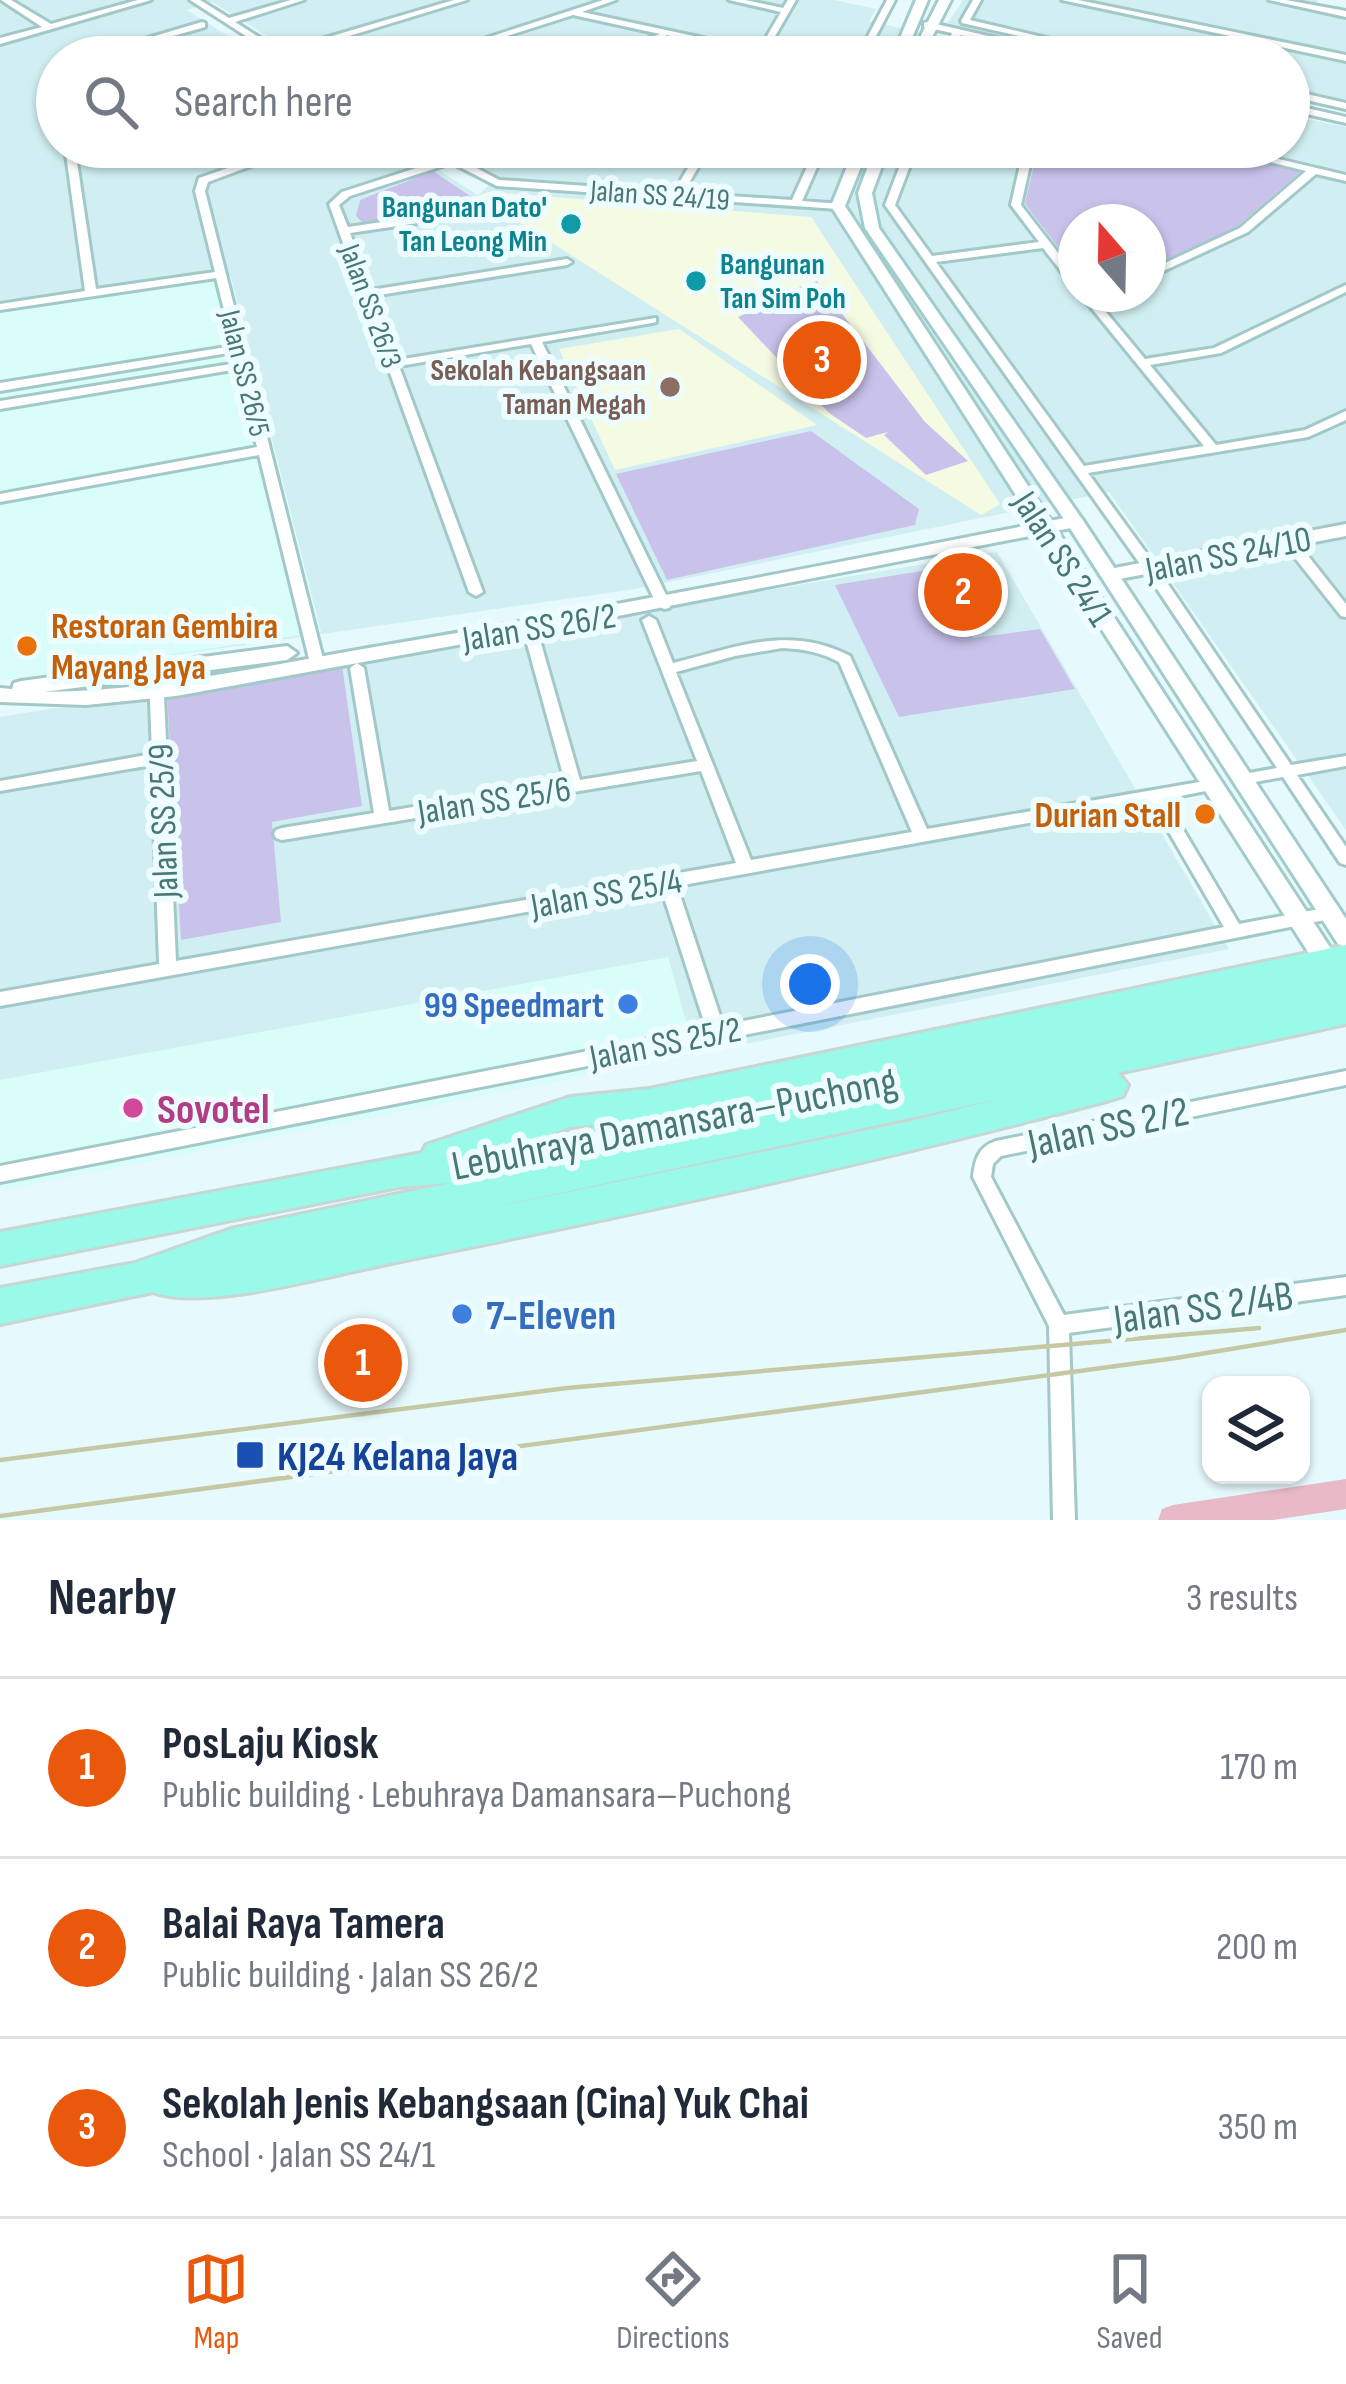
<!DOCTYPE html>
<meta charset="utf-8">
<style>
body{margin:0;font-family:"Sofia Sans Condensed",sans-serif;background:#f6f6f7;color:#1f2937}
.controls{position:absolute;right:36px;bottom:36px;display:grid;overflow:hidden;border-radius:24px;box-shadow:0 3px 9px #0004}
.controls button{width:108px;height:108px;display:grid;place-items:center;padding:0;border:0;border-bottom:3px solid #e0e1e3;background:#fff;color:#1f2937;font:60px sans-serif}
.compass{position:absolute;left:1058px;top:204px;width:108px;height:108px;border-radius:50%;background:#fff;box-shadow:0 3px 9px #0004;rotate:340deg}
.you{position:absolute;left:810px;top:984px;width:42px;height:42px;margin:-30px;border:9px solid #fff;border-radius:50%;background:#1a73e8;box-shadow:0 0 0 18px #1a73e833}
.badge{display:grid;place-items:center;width:78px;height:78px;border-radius:50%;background:#ea580c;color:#fff;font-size:39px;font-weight:700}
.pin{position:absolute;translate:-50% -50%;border:6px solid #fff;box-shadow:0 3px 12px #0006}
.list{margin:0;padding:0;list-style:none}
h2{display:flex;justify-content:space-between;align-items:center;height:156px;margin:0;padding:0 48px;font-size:51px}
h2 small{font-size:39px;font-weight:400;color:#747a83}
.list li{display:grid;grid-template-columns:78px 1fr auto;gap:36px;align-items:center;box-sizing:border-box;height:180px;padding:0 48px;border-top:3px solid #e0e1e3}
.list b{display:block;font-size:45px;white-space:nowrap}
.list p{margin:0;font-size:39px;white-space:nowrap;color:#747a83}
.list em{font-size:39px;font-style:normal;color:#747a83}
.icon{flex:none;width:66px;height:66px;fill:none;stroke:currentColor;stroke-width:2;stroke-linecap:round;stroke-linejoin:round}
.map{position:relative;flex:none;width:1346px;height:1520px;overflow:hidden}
.search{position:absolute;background:#fff;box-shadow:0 3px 9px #0004;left:36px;right:36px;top:36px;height:132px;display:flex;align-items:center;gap:30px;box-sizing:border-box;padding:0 42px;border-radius:66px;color:#747a83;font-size:45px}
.sheet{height:696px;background:#fff}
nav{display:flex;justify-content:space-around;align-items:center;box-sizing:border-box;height:168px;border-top:3px solid #e0e1e3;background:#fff;font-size:33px;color:#747a83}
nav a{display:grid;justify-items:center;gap:6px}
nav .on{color:#ea580c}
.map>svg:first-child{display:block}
.residential{fill:#d1eff2;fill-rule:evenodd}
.commercial{fill:#d9fef9}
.education{fill:#f5fae3}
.green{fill:#c9c3ec}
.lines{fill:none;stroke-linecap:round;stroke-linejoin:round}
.canal{fill:#e8b9c7;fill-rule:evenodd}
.minor-casing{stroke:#a3c8c8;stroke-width:6}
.tertiary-casing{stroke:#a3c8c8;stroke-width:6}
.secondary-casing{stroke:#a1cccb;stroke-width:6}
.motorway-casing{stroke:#c8d6d5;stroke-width:6}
.minor{fill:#fff;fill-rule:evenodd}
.tertiary{fill:#fff;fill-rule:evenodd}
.secondary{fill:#fff;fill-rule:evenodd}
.motorway{fill:#9afae9;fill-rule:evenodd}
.tram{stroke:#c5c8a3;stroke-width:4.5}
.culture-dot{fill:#0f9aa8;stroke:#edfcff;stroke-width:4.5}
.education-dot{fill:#8d6e63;stroke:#edfcff;stroke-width:4.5}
.food-dot{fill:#e8710a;stroke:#edfcff;stroke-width:4.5}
.shop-dot{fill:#3f7fe0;stroke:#edfcff;stroke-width:4.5}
.hotel-dot{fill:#d1479c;stroke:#edfcff;stroke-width:4.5}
.transit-dot{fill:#1a4fb4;stroke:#edfcff;stroke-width:4.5}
.labels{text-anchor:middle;stroke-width:12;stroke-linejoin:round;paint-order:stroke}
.far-street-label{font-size:30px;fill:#497874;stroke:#edfcff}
.far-culture-label{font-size:30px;font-weight:bold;fill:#0d838f;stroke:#edfcff;text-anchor:end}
.far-education-label{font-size:30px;font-weight:bold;fill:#785e54;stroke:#edfcff;text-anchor:end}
.street-label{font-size:36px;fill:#497874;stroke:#edfcff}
.food-label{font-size:36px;font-weight:bold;fill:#c56008;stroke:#edfcff;text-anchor:start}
.shop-label{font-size:36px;font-weight:bold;fill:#366cbe;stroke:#edfcff;text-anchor:end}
.near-hotel-label{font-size:42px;font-weight:bold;fill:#b23c85;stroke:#edfcff;text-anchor:start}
.near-street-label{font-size:42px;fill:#497874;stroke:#edfcff}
.near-shop-label{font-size:42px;font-weight:bold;fill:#366cbe;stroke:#edfcff;text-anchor:start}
.near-transit-label{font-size:42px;font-weight:bold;fill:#164399;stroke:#edfcff;text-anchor:start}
</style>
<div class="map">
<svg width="1346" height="1520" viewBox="0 0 1346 1520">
<rect width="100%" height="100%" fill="#e6f9fd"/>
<path class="residential" d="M 0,0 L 834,0 L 876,9 L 869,21 L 1030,57 L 301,57 L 212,2 L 187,10 L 261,57 L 57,57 L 57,147 L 402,147 L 478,195 L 499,176 L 447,147 L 1289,147 L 1289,115 L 1346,127 L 1346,830 L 1109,492 L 629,590 L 0,680 ZM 1076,222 L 1148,222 L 1148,294 L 1076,294 Z
M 963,0 L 1318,0 L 1315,4 L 1346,11 L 1346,110 L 1289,98 L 1289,57 L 1100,57 L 947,24 Z
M 997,552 L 1229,949 L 0,1190 L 0,717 Z"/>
<path class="commercial" d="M 231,277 L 321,632 L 0,680 L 0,311 Z
M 668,957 L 695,1054 L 0,1190 L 0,1080 Z"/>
<path class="education" d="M 488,192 L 811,217 L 1000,504 L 981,515 L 478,196 Z
M 679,329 L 817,425 L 615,470 L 559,349 Z"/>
<path class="green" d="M 1038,147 L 1196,147 L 1301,171 L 1233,230 L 1148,268 L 1148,222 L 1076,222 L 1076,270 L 1025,204 Z
M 433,171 L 485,206 L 363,223 L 356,216 L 360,200 Z
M 817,281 L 925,422 L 968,461 L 926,475 L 884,435 L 888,432 L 866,438 L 829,413 L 738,317 L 747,313 L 746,306 Z
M 811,431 L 919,509 L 915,525 L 667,580 L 616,474 Z
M 934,569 L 973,638 L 1040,629 L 1075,689 L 899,717 L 835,585 Z
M 342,665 L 362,806 L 272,822 L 281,922 L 181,940 L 167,694 Z"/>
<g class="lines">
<path class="canal" d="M 1346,1479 L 1346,1509 L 1273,1520 L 1158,1520 L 1162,1509 L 1173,1505 Z"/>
<defs>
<path id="minor" d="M 1,0 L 11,0 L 51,24 L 138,0 L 151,0 L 0,44 L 0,38 L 42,27 Z
M 190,0 L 200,0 L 229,18 L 291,0 L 304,0 L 235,22 L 281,51 L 454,0 L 467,0 L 287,55 L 289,57 L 277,56 Z
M 603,0 L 616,0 L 582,12 L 759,50 L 781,12 L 729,0 L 745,0 L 783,8 L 788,0 L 796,0 L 763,57 L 755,57 L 756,55 L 666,35 L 665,38 L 609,57 L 596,57 L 660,34 L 573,15 L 441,57 L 428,57 Z
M 887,0 L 895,0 L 865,57 L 857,57 Z
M 973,0 L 981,0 L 970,20 L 1128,57 L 1112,57 L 962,23 L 961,21 Z
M 1062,0 L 1078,0 L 1346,55 L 1346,61 Z
M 1269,0 L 1286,0 L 1346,11 L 1346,17 Z
M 202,22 L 205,23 L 205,27 L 98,57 L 84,57 Z
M 927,22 L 1068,54 L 1072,57 L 1056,57 L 960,35 L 951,57 L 943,57 L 952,33 L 924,27 L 924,23 Z
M 1289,90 L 1346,103 L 1346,109 L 1289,96 Z
M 1289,104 L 1346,117 L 1346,123 L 1289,110 Z
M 65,147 L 75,147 L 76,156 L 107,147 L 123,147 L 77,162 L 96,289 L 215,272 L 195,191 L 199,178 L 288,147 L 302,147 L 208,182 L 205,191 L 324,663 L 322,666 L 317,668 L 310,663 L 259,455 L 0,502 L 0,494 L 257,447 L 238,369 L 0,409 L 0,401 L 237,363 L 234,352 L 0,391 L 0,383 L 233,346 L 216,278 L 0,310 L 0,304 L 85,291 Z
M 425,147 L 437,147 L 499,180 L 674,192 L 700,147 L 710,147 L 683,193 L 792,200 L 816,147 L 826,147 L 802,201 L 842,204 L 843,206 L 838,209 L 497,186 L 452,163 L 350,196 L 339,205 L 348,227 L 492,206 L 497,209 L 492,212 L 350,233 L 371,290 L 567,259 L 572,262 L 567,265 L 373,296 L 397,360 L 656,318 L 656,322 L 652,323 L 542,342 L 671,605 L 669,608 L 664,609 L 657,605 L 531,344 L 399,366 L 483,592 L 476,596 L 469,592 L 329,204 L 342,192 L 444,159 Z
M 907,147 L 917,147 L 895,205 L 932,256 L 1039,242 L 1011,205 L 1024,147 L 1034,147 L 1021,205 L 1076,276 L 1076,286 L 1072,285 L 1043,248 L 936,262 L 1084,466 L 1204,446 L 1080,294 L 1091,294 L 1145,359 L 1214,348 L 1346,285 L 1346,292 L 1221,353 L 1150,365 L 1216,445 L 1305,430 L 1346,411 L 1346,420 L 1308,437 L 1088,473 L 1155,565 L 1291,765 L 1346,756 L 1346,766 L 1297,775 L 1346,847 L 1346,865 L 1340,863 L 1283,777 L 1243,784 L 1238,783 L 1235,779 L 1238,775 L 1277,768 L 1145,571 L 885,205 Z
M 1211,147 L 1228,147 L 1346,175 L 1346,181 L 1316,174 L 1248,232 L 1148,278 L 1148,271 L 1240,228 L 1306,171 Z
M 1289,537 L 1294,538 L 1346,604 L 1346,617 L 1341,616 L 1284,544 L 1282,541 Z
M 649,616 L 656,620 L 673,663 C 735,648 789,624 850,656 L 927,829 L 1211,780 L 1216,781 L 1219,785 L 1216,789 L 1165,799 L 1239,924 L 1330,907 L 1336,909 L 1338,913 L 1336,917 L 1330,919 L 1235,938 L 0,1182 L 0,1166 L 706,1028 L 661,888 L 0,1006 L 0,992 L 159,964 L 152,765 L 0,791 L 0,781 L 152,754 L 149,674 L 156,669 L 163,674 L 176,961 L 736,863 L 701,771 L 282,840 L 276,838 L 274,834 L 276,830 L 282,828 L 374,813 L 350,668 L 357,663 L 364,668 L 389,811 L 565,782 L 526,640 L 533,635 L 540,640 L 580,780 L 697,761 L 642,620 ZM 782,648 C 804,649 820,652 839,662 L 912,832 L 751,860 L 676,672 L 735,656 ZM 1151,801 L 1224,927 L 723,1025 L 677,886 Z
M 1346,1071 L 1346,1085 L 1001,1156 L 993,1164 L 991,1177 L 1064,1315 L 1346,1277 L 1346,1295 L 1069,1333 L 1075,1520 L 1053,1520 L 1049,1326 L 973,1177 C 975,1160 978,1147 996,1141 Z"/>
<path id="tertiary" d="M 1075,516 L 1081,518 L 1084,522 L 1081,526 L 623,615 L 176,696 L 86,705 L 0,702 L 0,688 L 12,689 L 14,683 L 21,681 L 287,646 L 297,653 L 287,660 L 44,692 C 160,691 272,664 386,645 C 616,606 846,561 1075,516 Z
M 1346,524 L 1346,536 L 1109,581 L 1100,575 L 1109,569 Z"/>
<path id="secondary" d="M 916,0 L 928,0 L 904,57 L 892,57 Z
M 939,0 L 951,0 L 922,57 L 910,57 Z
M 855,147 L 869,147 L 845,206 L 1335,955 L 1339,962 L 1335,969 L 1327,971 L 1319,969 L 831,206 Z
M 875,147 L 889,147 L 872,193 L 879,228 L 1084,522 L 1346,919 L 1346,947 L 1338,944 L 1066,522 L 865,228 L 858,193 Z"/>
<path id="motorway" d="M 1346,945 L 1346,1024 L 1118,1073 L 1128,1085 L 1123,1096 L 1110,1100 C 874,1163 636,1214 396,1262 C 339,1273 204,1312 153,1292 L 0,1324 L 0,1288 L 135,1263 L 231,1229 L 451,1183 L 399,1187 L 0,1266 L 0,1232 L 422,1153 L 426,1145 L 570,1097 L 649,1089 ZM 1003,1098 L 911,1121 L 443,1218 ZM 614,1123 L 534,1140 L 570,1127 Z"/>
</defs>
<use href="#minor" class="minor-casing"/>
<use href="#tertiary" class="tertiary-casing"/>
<use href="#secondary" class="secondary-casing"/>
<use href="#motorway" class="motorway-casing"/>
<use href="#minor" class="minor"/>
<use href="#tertiary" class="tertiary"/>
<use href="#secondary" class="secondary"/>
<use href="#motorway" class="motorway"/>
<path class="tram" d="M 0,1460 L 567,1388 L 1259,1328
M 0,1516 L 1176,1358 L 1346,1330"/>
</g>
<g class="culture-dot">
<circle cx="571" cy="224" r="12"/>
<circle cx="696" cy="281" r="12"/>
</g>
<circle class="education-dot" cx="670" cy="387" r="12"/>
<g class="food-dot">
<circle cx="27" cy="646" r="12"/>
<circle cx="1205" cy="814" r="12"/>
</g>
<g class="shop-dot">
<circle cx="628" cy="1004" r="12"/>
<circle cx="462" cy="1314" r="12"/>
</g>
<circle class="hotel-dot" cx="133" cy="1108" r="12"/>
<rect class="transit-dot" x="235" y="1440" width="30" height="30" rx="6"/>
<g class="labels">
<g class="far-street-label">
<text transform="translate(660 195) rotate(4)" y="10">Jalan SS 24/19</text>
<text transform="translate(371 306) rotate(70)" y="10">Jalan SS 26/3</text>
<text transform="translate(245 373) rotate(76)" y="10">Jalan SS 26/5</text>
</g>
<g class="far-culture-label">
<text x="547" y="217">Bangunan Dato'<tspan x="547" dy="34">Tan Leong Min</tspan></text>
<text x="720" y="274" text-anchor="start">Bangunan<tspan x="720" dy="34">Tan Sim Poh</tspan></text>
</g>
<g class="far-education-label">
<text x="646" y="380">Sekolah Kebangsaan<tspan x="646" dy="34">Taman Megah</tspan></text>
</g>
<g class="street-label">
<text transform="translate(1228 553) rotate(-11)" y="13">Jalan SS 24/10</text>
<text transform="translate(1064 558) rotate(57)" y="13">Jalan SS 24/1</text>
<text transform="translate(539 626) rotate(-9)" y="13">Jalan SS 26/2</text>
<text transform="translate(494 799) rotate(-9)" y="13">Jalan SS 25/6</text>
<text transform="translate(162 821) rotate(-92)" y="13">Jalan SS 25/9</text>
<text transform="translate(606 892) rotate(-10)" y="13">Jalan SS 25/4</text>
<text transform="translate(665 1042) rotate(-11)" y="13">Jalan SS 25/2</text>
</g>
<g class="food-label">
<text x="51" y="638">Restoran Gembira<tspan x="51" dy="41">Mayang Jaya</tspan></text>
<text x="1181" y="827" text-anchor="end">Durian Stall</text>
</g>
<g class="shop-label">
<text x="604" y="1017">99 Speedmart</text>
</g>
<g class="near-hotel-label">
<text x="157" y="1123">Sovotel</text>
</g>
<g class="near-street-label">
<text transform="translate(674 1122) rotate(-11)" y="15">Lebuhraya Damansara–Puchong</text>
<text transform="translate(1108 1126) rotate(-12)" y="15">Jalan SS 2/2</text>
<text transform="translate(1203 1306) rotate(-8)" y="15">Jalan SS 2/4B</text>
</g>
<g class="near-shop-label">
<text x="486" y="1329">7-Eleven</text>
</g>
<g class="near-transit-label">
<text x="277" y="1470">KJ24 Kelana Jaya</text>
</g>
</g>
</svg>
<div class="controls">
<button><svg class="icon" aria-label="layers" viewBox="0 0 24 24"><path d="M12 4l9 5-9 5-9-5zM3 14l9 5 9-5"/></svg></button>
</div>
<svg class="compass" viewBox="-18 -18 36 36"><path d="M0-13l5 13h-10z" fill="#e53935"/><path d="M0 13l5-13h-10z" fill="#747a83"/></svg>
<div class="you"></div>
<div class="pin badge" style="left:363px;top:1363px">1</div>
<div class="pin badge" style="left:963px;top:592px">2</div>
<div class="pin badge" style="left:822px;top:360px">3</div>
<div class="search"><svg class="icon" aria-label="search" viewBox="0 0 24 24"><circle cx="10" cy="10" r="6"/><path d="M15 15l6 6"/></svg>Search here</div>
</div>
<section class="sheet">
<h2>Nearby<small>3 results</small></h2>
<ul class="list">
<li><span class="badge">1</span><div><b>PosLaju Kiosk</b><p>Public building · Lebuhraya Damansara–Puchong</p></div><em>170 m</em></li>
<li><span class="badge">2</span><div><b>Balai Raya Tamera</b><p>Public building · Jalan SS 26/2</p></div><em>200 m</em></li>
<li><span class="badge">3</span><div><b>Sekolah Jenis Kebangsaan (Cina) Yuk Chai</b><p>School · Jalan SS 24/1</p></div><em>350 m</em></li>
</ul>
</section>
<nav>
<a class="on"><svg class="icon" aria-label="map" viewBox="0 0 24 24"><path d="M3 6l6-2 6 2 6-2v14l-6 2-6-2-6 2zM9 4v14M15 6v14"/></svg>Map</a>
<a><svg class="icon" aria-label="directions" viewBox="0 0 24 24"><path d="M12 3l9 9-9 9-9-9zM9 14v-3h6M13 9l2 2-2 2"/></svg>Directions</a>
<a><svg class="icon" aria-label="saved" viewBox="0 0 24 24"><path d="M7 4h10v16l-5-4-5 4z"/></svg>Saved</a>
</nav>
